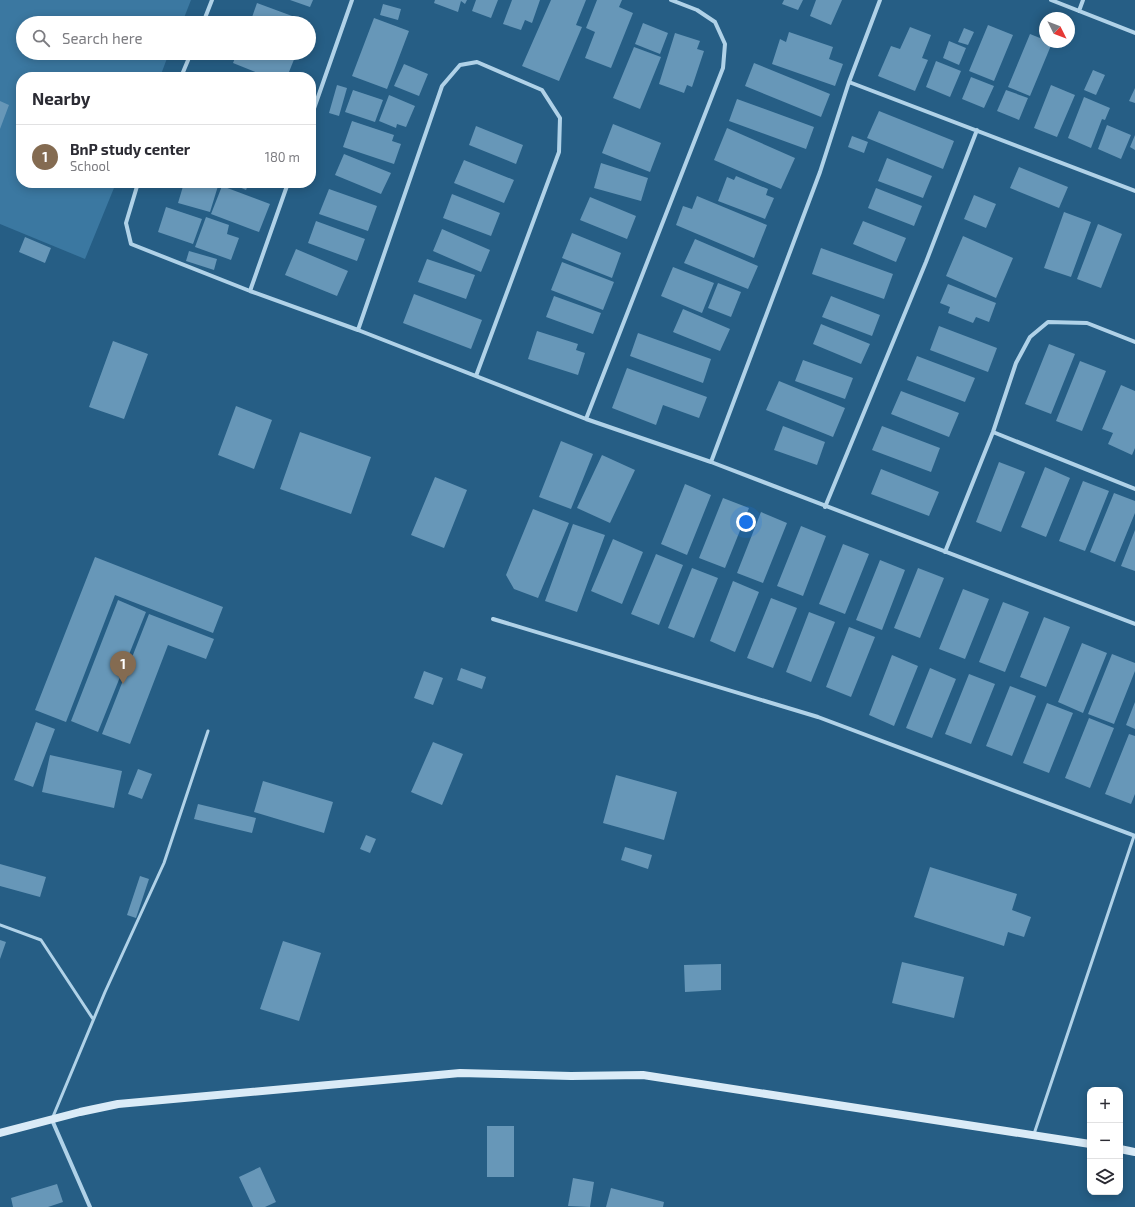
<!DOCTYPE html>
<meta charset="utf-8">
<style>
body{margin:0;font-family:"Exo 2",sans-serif;background:#f7f7f7;color:#2b2b33}
.controls{position:absolute;right:12px;bottom:12px;display:grid;overflow:hidden;border-radius:8px;box-shadow:0 2px 10px #0003}
.controls button{width:36px;height:36px;display:grid;place-items:center;padding:0;border:0;border-bottom:1px solid #e1e1e2;background:#fff;color:#2b2b33;font:20px sans-serif}
.compass{position:absolute;left:1039px;top:12px;width:36px;height:36px;border-radius:50%;background:#fff;box-shadow:0 2px 10px #0003;rotate:132deg}
.you{position:absolute;left:746px;top:522px;width:14px;height:14px;margin:-10px;border:3px solid #fff;border-radius:50%;background:#1a73e8;box-shadow:0 0 0 6px #1a73e833}
.badge{display:grid;place-items:center;width:26px;height:26px;border-radius:50%;background:#846b51;color:#fff;font-size:13px;font-weight:700}
.pin{position:absolute;translate:-50% -33px;filter:drop-shadow(0 1px 2px #0008)}
.pin::after{content:'';position:absolute;top:21px;width:14px;height:12px;background:inherit;clip-path:polygon(0 0,100% 0,50% 100%)}
.list{margin:0;padding:0;list-style:none}
h2{display:flex;justify-content:space-between;align-items:center;height:52px;margin:0;padding:0 16px;font-size:17px}
h2 small{font-size:13px;font-weight:400;color:#7c7c81}
.list li{display:grid;grid-template-columns:26px 1fr auto;gap:12px;align-items:center;box-sizing:border-box;height:64px;padding:0 16px;border-top:1px solid #e1e1e2}
.list b{display:block;font-size:15px;white-space:nowrap}
.list p{margin:0;font-size:13px;white-space:nowrap;color:#7c7c81}
.list em{font-size:13px;font-style:normal;color:#7c7c81}
.icon{flex:none;width:22px;height:22px;fill:none;stroke:currentColor;stroke-width:2;stroke-linecap:round;stroke-linejoin:round}
.map{position:relative;flex:none;width:1135px;height:1207px;overflow:hidden}
.search{position:absolute;background:#fff;box-shadow:0 2px 10px #0003;left:16px;top:16px;width:300px;height:44px;display:flex;align-items:center;gap:10px;box-sizing:border-box;padding:0 14px;border-radius:22px;color:#7c7c81;font-size:15px}
.panel{position:absolute;background:#fff;box-shadow:0 2px 10px #0003;left:16px;top:72px;width:300px;height:116px;border-radius:16px}
.map>svg:first-child{display:block}
.green{fill:#3b78a1}
.building{fill:#6797b8}
.lines{fill:none;stroke-linecap:round;stroke-linejoin:round}
.lane{stroke:#b0d2e8;stroke-width:3}
.street{stroke:#b0d2e8;stroke-width:4}
.secondary{stroke:#daebf7;stroke-width:8}
</style>
<div class="map">
<svg width="1135" height="1207" viewBox="0 0 1135 1207">
<rect width="100%" height="100%" fill="#265e85"/>
<path class="green" d="M 0,0 L 191,0 L 182,23 L 23,23 L 23,53 L 169,53 L 160,77 L 21,77 L 21,183 L 116,183 L 85,259 L 0,224 Z"/>
<path class="building" d="M 290,0 L 313,0 L 310,7 Z
M 435,0 L 467,0 L 465,4 L 461,1 L 458,12 L 434,3 Z
M 476,0 L 498,0 L 491,18 L 472,11 Z
M 512,0 L 540,0 L 532,23 L 525,20 L 521,30 L 503,24 Z
M 551,0 L 586,0 L 576,25 L 582,27 L 559,81 L 522,66 Z
M 597,0 L 622,0 L 619,7 L 633,13 L 611,68 L 585,58 L 595,32 L 586,28 Z
M 784,0 L 803,0 L 798,10 L 782,4 Z
M 816,0 L 842,0 L 831,25 L 810,16 Z
M 257,3 L 311,23 L 250,23 Z
M 383,4 L 401,9 L 398,20 L 380,15 Z
M 374,18 L 409,31 L 387,89 L 352,76 Z
M 643,23 L 668,33 L 660,54 L 635,44 Z
M 988,25 L 1013,35 L 994,81 L 969,71 Z
M 910,27 L 931,35 L 922,58 L 928,60 L 915,91 L 878,76 L 891,46 L 900,49 Z
M 964,28 L 974,32 L 968,45 L 958,42 Z
M 789,32 L 833,47 L 829,59 L 843,64 L 835,86 L 772,64 L 780,39 L 786,42 Z
M 675,33 L 700,41 L 697,49 L 704,51 L 692,87 L 687,85 L 684,93 L 659,84 Z
M 1030,34 L 1045,40 L 1045,42 L 1052,43 L 1030,96 L 1008,87 Z
M 949,41 L 966,48 L 959,65 L 943,58 Z
M 634,47 L 661,57 L 640,109 L 613,98 Z
M 237,53 L 284,53 L 295,57 L 287,77 L 268,77 L 233,63 Z
M 936,61 L 961,71 L 950,97 L 926,87 Z
M 754,63 L 830,94 L 821,117 L 745,86 Z
M 404,64 L 428,74 L 419,96 L 394,86 Z
M 1093,70 L 1105,75 L 1096,95 L 1084,90 Z
M 971,77 L 994,86 L 984,108 L 962,99 Z
M 337,85 L 347,88 L 339,116 L 329,113 Z
M 1051,85 L 1075,95 L 1057,137 L 1034,128 Z
M 1135,88 L 1135,103 L 1129,101 Z
M 353,90 L 383,100 L 375,122 L 345,112 Z
M 1006,90 L 1028,98 L 1019,120 L 997,111 Z
M 389,95 L 415,106 L 406,127 L 397,124 L 396,128 L 379,121 Z
M 1084,97 L 1110,108 L 1105,120 L 1102,119 L 1091,148 L 1068,138 Z
M 737,99 L 814,127 L 806,149 L 729,121 Z
M 0,101 L 9,105 L 0,129 Z
M 879,111 L 954,141 L 943,169 L 867,138 Z
M 352,121 L 394,135 L 392,141 L 401,144 L 394,164 L 343,147 Z
M 613,124 L 661,143 L 650,172 L 602,153 Z
M 1107,125 L 1131,135 L 1121,159 L 1098,149 Z
M 476,126 L 523,145 L 516,164 L 469,145 Z
M 727,128 L 795,158 L 781,189 L 714,160 Z
M 1135,135 L 1135,150 L 1130,147 Z
M 852,136 L 868,142 L 864,153 L 848,147 Z
M 344,154 L 391,173 L 381,194 L 335,175 Z
M 887,158 L 932,176 L 923,198 L 878,181 Z
M 464,160 L 514,180 L 504,203 L 454,183 Z
M 601,163 L 648,178 L 641,201 L 594,188 Z
M 1019,167 L 1068,187 L 1059,208 L 1010,188 Z
M 736,176 L 768,189 L 766,195 L 774,198 L 765,219 L 718,201 L 727,177 L 734,180 Z
M 184,183 L 207,183 L 218,186 L 210,212 L 178,203 Z
M 230,183 L 249,183 L 246,190 Z
M 222,186 L 270,204 L 259,232 L 211,214 Z
M 876,188 L 922,206 L 914,226 L 868,208 Z
M 329,189 L 377,206 L 368,231 L 319,214 Z
M 452,194 L 500,213 L 491,236 L 443,218 Z
M 974,195 L 996,204 L 986,228 L 964,219 Z
M 697,196 L 767,225 L 754,258 L 676,225 L 683,206 L 692,209 Z
M 590,197 L 636,216 L 627,239 L 580,220 Z
M 166,207 L 202,219 L 193,244 L 158,232 Z
M 1064,212 L 1091,222 L 1071,277 L 1044,268 Z
M 206,217 L 229,225 L 227,234 L 239,238 L 231,260 L 195,247 Z
M 316,221 L 365,239 L 357,261 L 308,243 Z
M 863,221 L 906,238 L 896,262 L 853,244 Z
M 1098,224 L 1122,234 L 1101,288 L 1077,279 Z
M 442,229 L 490,250 L 481,272 L 433,251 Z
M 572,233 L 621,253 L 612,278 L 562,258 Z
M 963,236 L 1013,258 L 996,298 L 946,276 Z
M 25,237 L 51,248 L 45,263 L 19,252 Z
M 695,239 L 758,266 L 748,289 L 684,263 Z
M 821,248 L 893,274 L 884,299 L 812,274 Z
M 296,249 L 348,271 L 337,296 L 285,275 Z
M 189,251 L 217,259 L 214,270 L 186,261 Z
M 427,259 L 475,275 L 466,299 L 418,282 Z
M 562,262 L 614,282 L 603,310 L 551,290 Z
M 673,267 L 714,283 L 702,313 L 661,296 Z
M 718,283 L 741,292 L 731,317 L 708,308 Z
M 948,284 L 996,303 L 989,322 L 976,317 L 973,323 L 948,313 L 950,307 L 940,303 Z
M 414,294 L 482,320 L 471,349 L 403,323 Z
M 554,296 L 601,313 L 593,334 L 546,317 Z
M 831,296 L 880,315 L 872,336 L 822,317 Z
M 683,309 L 730,329 L 720,351 L 673,332 Z
M 821,324 L 870,344 L 861,364 L 813,344 Z
M 939,326 L 997,348 L 988,372 L 930,350 Z
M 537,331 L 578,344 L 576,350 L 585,353 L 578,375 L 528,359 Z
M 638,333 L 711,359 L 703,383 L 630,356 Z
M 113,341 L 148,354 L 124,419 L 89,407 Z
M 1049,344 L 1075,354 L 1051,414 L 1025,404 Z
M 917,356 L 975,378 L 965,402 L 907,380 Z
M 803,360 L 853,378 L 845,399 L 795,381 Z
M 1080,361 L 1106,371 L 1082,431 L 1056,421 Z
M 627,368 L 707,397 L 699,418 L 663,405 L 656,425 L 612,408 Z
M 779,381 L 845,408 L 833,437 L 766,410 Z
M 1121,385 L 1135,391 L 1135,448 L 1132,455 L 1108,444 L 1113,433 L 1102,429 Z
M 901,391 L 959,413 L 949,437 L 891,414 Z
M 236,406 L 272,420 L 254,469 L 218,455 Z
M 783,426 L 825,442 L 817,465 L 774,450 Z
M 882,426 L 940,448 L 931,472 L 872,450 Z
M 300,432 L 371,457 L 351,514 L 280,489 Z
M 561,441 L 593,454 L 571,509 L 539,497 Z
M 602,455 L 635,470 L 610,523 L 577,508 Z
M 999,462 L 1025,472 L 1001,532 L 976,522 Z
M 1045,467 L 1070,478 L 1046,537 L 1021,527 Z
M 881,469 L 939,492 L 929,516 L 871,494 Z
M 435,477 L 467,490 L 444,548 L 411,535 Z
M 1083,481 L 1109,491 L 1085,551 L 1059,541 Z
M 685,484 L 711,495 L 687,555 L 661,544 Z
M 1114,493 L 1135,501 L 1135,513 L 1115,562 L 1090,552 Z
M 723,498 L 749,508 L 725,568 L 699,558 Z
M 533,509 L 569,523 L 538,598 L 514,589 L 506,575 Z
M 761,512 L 787,523 L 763,583 L 737,573 Z
M 573,524 L 605,535 L 577,612 L 545,601 Z
M 801,526 L 826,536 L 803,596 L 777,586 Z
M 1135,530 L 1135,571 L 1121,566 Z
M 613,539 L 643,552 L 622,604 L 591,591 Z
M 843,544 L 869,554 L 845,614 L 819,604 Z
M 656,554 L 683,565 L 659,625 L 631,614 Z
M 95,557 L 223,607 L 213,633 L 115,595 L 66,722 L 35,710 Z
M 880,560 L 905,570 L 882,630 L 856,620 Z
M 692,568 L 718,578 L 694,638 L 668,628 Z
M 918,568 L 944,578 L 920,638 L 894,628 Z
M 733,581 L 759,592 L 735,652 L 710,641 Z
M 963,589 L 989,599 L 965,659 L 939,649 Z
M 771,598 L 797,608 L 773,668 L 747,658 Z
M 118,600 L 146,612 L 98,732 L 71,721 Z
M 1003,602 L 1029,612 L 1005,672 L 979,662 Z
M 809,612 L 835,622 L 811,682 L 786,672 Z
M 149,614 L 214,639 L 206,659 L 168,645 L 130,744 L 102,734 Z
M 1044,617 L 1070,627 L 1046,687 L 1020,677 Z
M 849,627 L 875,637 L 851,697 L 826,687 Z
M 1082,643 L 1107,653 L 1083,713 L 1058,702 Z
M 1112,654 L 1135,663 L 1135,671 L 1114,724 L 1088,714 Z
M 892,655 L 918,666 L 894,726 L 869,715 Z
M 461,668 L 486,677 L 482,689 L 457,680 Z
M 930,668 L 956,679 L 932,738 L 906,728 Z
M 424,671 L 443,678 L 433,705 L 414,698 Z
M 969,674 L 995,684 L 971,744 L 945,734 Z
M 1010,686 L 1036,696 L 1012,756 L 986,746 Z
M 1135,702 L 1135,729 L 1126,725 Z
M 1047,703 L 1073,713 L 1049,773 L 1023,763 Z
M 1089,718 L 1114,728 L 1090,788 L 1065,778 Z
M 36,722 L 55,729 L 33,787 L 14,780 Z
M 1129,734 L 1135,736 L 1135,794 L 1131,804 L 1105,794 Z
M 433,742 L 463,754 L 442,805 L 411,792 Z
M 50,755 L 122,771 L 114,808 L 42,792 Z
M 138,769 L 152,774 L 142,799 L 128,794 Z
M 616,775 L 677,792 L 664,840 L 603,823 Z
M 263,781 L 333,802 L 324,833 L 254,812 Z
M 198,804 L 256,818 L 252,833 L 194,819 Z
M 366,835 L 376,839 L 370,853 L 360,849 Z
M 625,847 L 652,855 L 648,869 L 621,860 Z
M 0,864 L 46,877 L 40,897 L 0,886 Z
M 930,867 L 1017,894 L 1012,910 L 1031,917 L 1024,937 L 1008,932 L 1004,946 L 914,917 Z
M 140,876 L 149,879 L 136,918 L 127,915 Z
M 0,940 L 6,942 L 0,959 Z
M 283,941 L 321,953 L 299,1021 L 260,1009 Z
M 902,962 L 964,977 L 954,1018 L 892,1003 Z
M 721,964 L 721,990 L 685,992 L 684,965 Z
M 487,1126 L 514,1126 L 514,1177 L 487,1177 Z
M 260,1167 L 276,1202 L 265,1207 L 253,1207 L 239,1177 Z
M 573,1178 L 594,1182 L 590,1207 L 568,1206 Z
M 57,1184 L 63,1202 L 48,1207 L 13,1207 L 11,1198 Z
M 611,1188 L 664,1202 L 663,1207 L 606,1207 Z"/>
<g class="lines">
<path class="lane" d="M 0,925 L 41,940 L 93,1019
M 52,1119 L 105,992 L 164,863 L 208,731
M 1034,1134 L 1134,836"/>
<path class="street" d="M 1051,0 L 1135,33
M 1079,11 L 1083,0
M 203,23 L 212,0
M 181,77 L 191,53
M 849,82 L 1135,191
M 311,117 L 352,0
M 138,183 L 126,223 L 131,244 L 250,291 L 358,330 L 586,419 L 711,462 L 1135,624
M 250,291 L 288,183
M 358,330 L 442,86 L 460,65 L 477,62 L 542,90 L 560,118 L 559,152 L 476,376
M 586,419 L 723,68 L 725,44 L 715,22 L 697,10 L 671,0
M 993,432 L 1135,489
M 711,462 L 820,172 L 849,82 L 880,0
M 825,507 L 926,262 L 977,130
M 945,552 L 993,432 L 1016,363 L 1030,337 L 1048,322 L 1087,323 L 1135,342
M 493,619 L 818,717 L 1135,836
M 52,1120 L 90,1207"/>
<path class="secondary" d="M 0,1133 L 80,1112 L 118,1104 L 460,1073 L 571,1076 L 643,1075 L 1090,1144
M 1120,1149 L 1135,1152"/>
</g>
</svg>
<div class="controls">
<button>+</button>
<button>−</button>
<button><svg class="icon" aria-label="layers" viewBox="0 0 24 24"><path d="M12 4l9 5-9 5-9-5zM3 14l9 5 9-5"/></svg></button>
</div>
<svg class="compass" viewBox="-18 -18 36 36"><path d="M0-13l5 13h-10z" fill="#e53935"/><path d="M0 13l5-13h-10z" fill="#7c7c81"/></svg>
<div class="you"></div>
<div class="pin badge" style="left:123px;top:684px">1</div>
<div class="search"><svg class="icon" aria-label="search" viewBox="0 0 24 24"><circle cx="10" cy="10" r="6"/><path d="M15 15l6 6"/></svg>Search here</div>
<section class="panel">
<h2>Nearby<small></small></h2>
<ul class="list">
<li><span class="badge">1</span><div><b>BnP study center</b><p>School</p></div><em>180 m</em></li>
</ul>
</section>
</div>
